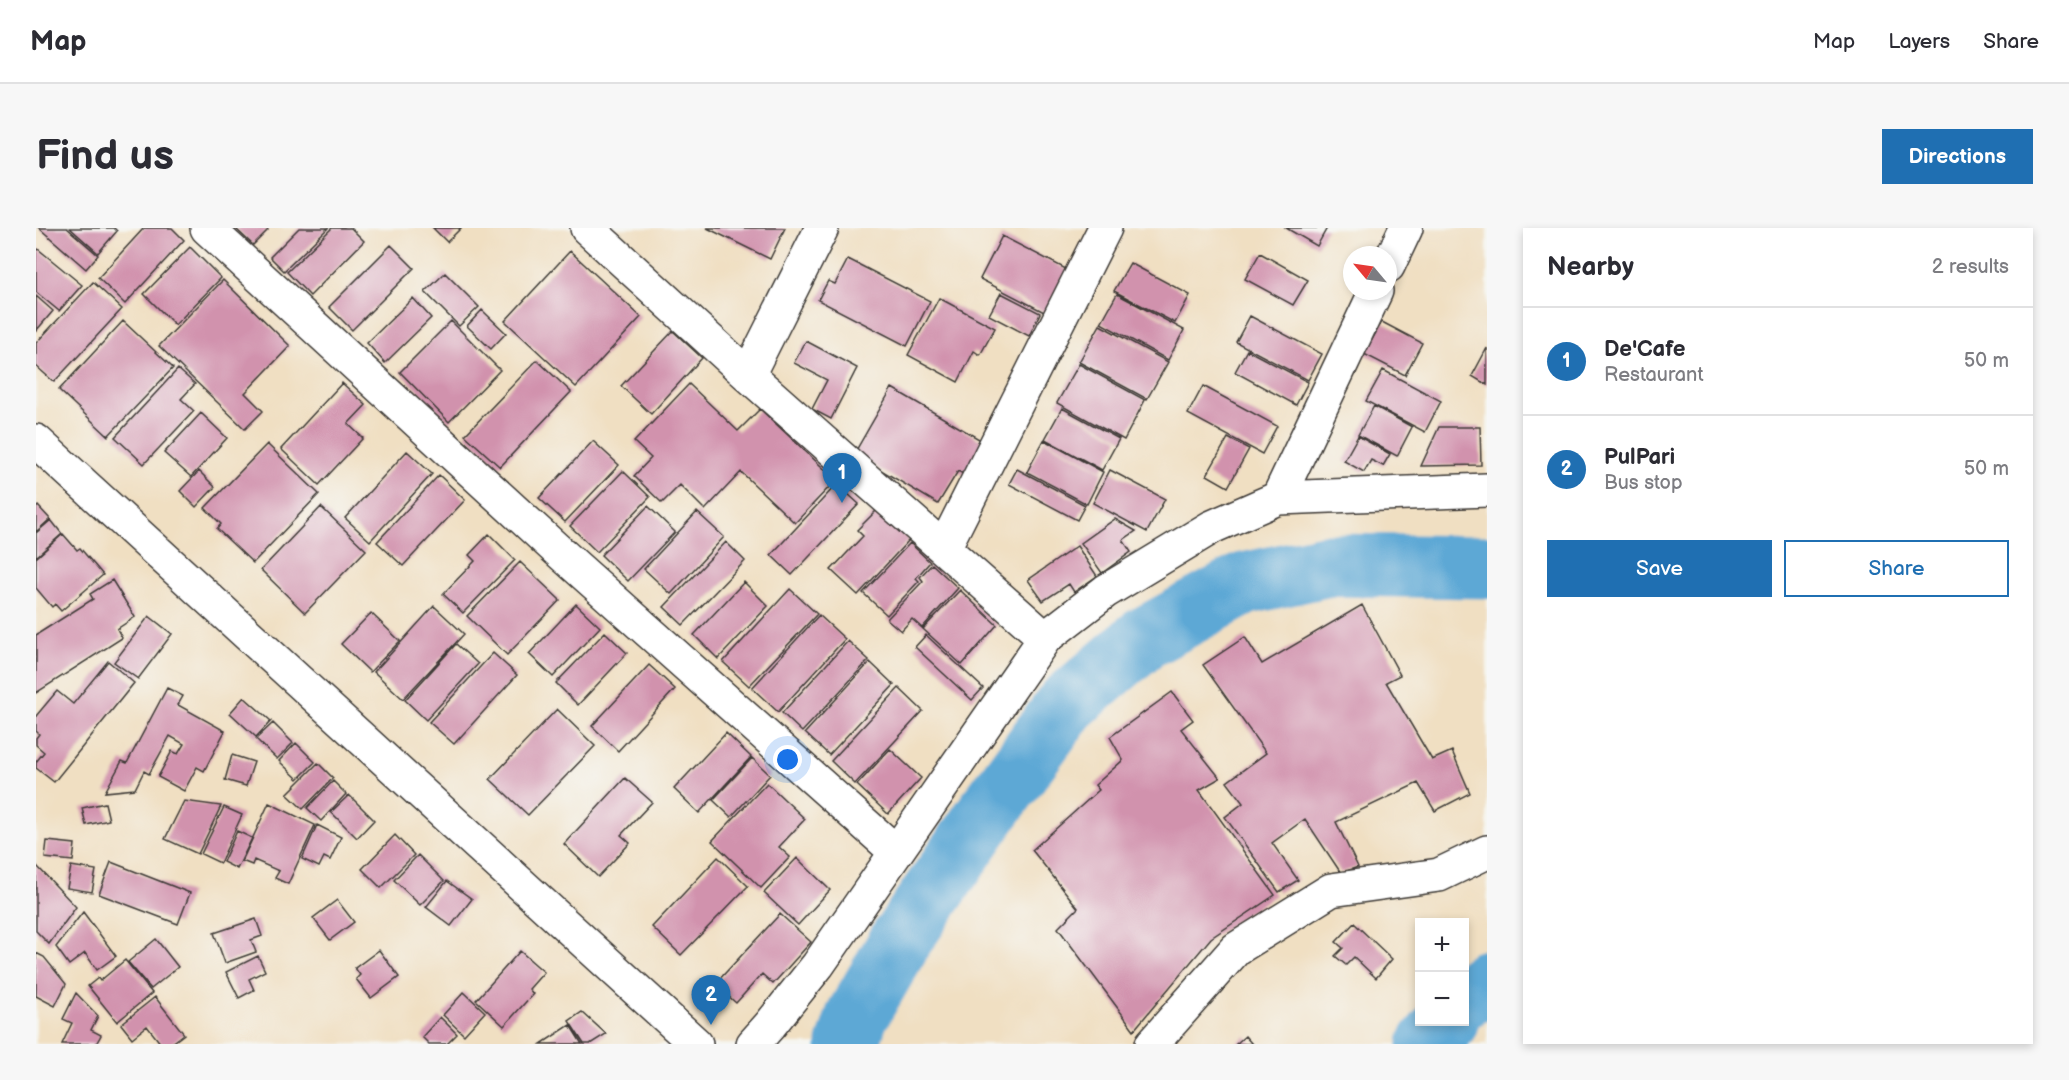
<!DOCTYPE html>
<meta charset="utf-8">
<style>
body{margin:0;font-family:"Balsamiq Sans",sans-serif;background:#f7f7f7;color:#2b2b33}
.controls{position:absolute;right:18px;bottom:18px;display:grid;overflow:hidden;border-radius:0px;box-shadow:0 3px 9px #0003}
.controls button{width:54px;height:54px;display:grid;place-items:center;padding:0;border:0;border-bottom:2px solid #e1e1e2;background:#fff;color:#2b2b33;font:30px sans-serif}
.compass{position:absolute;left:1307px;top:18px;width:54px;height:54px;border-radius:50%;background:#fff;box-shadow:0 3px 9px #0003;rotate:299deg}
.you{position:absolute;left:752px;top:532px;width:21px;height:21px;margin:-15px;border:4px solid #fff;border-radius:50%;background:#1a73e8;box-shadow:0 0 0 9px #1a73e833}
.badge{display:grid;place-items:center;width:39px;height:39px;border-radius:50%;background:#1f6fb2;color:#fff;font-size:20px;font-weight:700}
.pin{position:absolute;translate:-50% -50px;filter:drop-shadow(0 2px 3px #0008)}
.pin::after{content:'';position:absolute;top:32px;width:21px;height:18px;background:inherit;clip-path:polygon(0 0,100% 0,50% 100%)}
.list{margin:0;padding:0;list-style:none}
h2{display:flex;justify-content:space-between;align-items:center;height:78px;margin:0;padding:0 24px;font-size:26px}
h2 small{font-size:20px;font-weight:400;color:#7c7c81}
.list li{display:grid;grid-template-columns:39px 1fr auto;gap:18px;align-items:center;box-sizing:border-box;height:108px;padding:0 24px;border-top:2px solid #e1e1e2}
.list b{display:block;font-size:22px;white-space:nowrap}
.list p{margin:0;font-size:20px;white-space:nowrap;color:#7c7c81}
.list em{font-size:20px;font-style:normal;color:#7c7c81}
.actions{display:flex;gap:12px;padding:18px 24px}
.actions a{flex:1;padding:14px 0;border:2px solid #1f6fb2;border-radius:0px;text-align:center;font-size:21px;color:#1f6fb2}
.actions .main{background:#1f6fb2;color:#fff}
.map{position:relative;flex:none;width:1451px;height:816px;overflow:hidden;border-radius:0px}
header{display:flex;align-items:center;gap:36px;box-sizing:border-box;height:84px;padding:0 30px;background:#fff;border-bottom:2px solid #e1e1e2}
header strong{font-size:28px}
nav{display:flex;gap:33px;margin-inline-start:auto;font-size:21px}
.intro{display:flex;align-items:center;justify-content:space-between;box-sizing:border-box;height:144px;padding:0 36px}
h1{margin:0;font-size:42px}
.button{padding:15px 27px;border-radius:0px;background:#1f6fb2;color:#fff;font-size:21px;font-weight:700}
main{display:flex;gap:36px;padding:0 36px}
aside{flex:1;background:#fff;border-radius:0px;box-shadow:0 3px 9px #0003}
.map>svg:first-child{display:block}
.lines{fill:none;stroke-linecap:round;stroke-linejoin:round}
.river{stroke:#5da8d5;stroke-width:63}
.building{fill:#d192ad}
.minor-casing{stroke:#3c3935;stroke-width:36}
.primary-casing{stroke:#3c3935;stroke-width:36}
.minor{stroke:#fff;stroke-width:33}
.primary{stroke:#fff;stroke-width:33}
</style>
<header>
<strong>Map</strong>
<nav><a>Map</a><a>Layers</a><a>Share</a></nav>
</header>
<div class="intro"><h1>Find us</h1><a class="button">Directions</a></div>
<main>
<div class="map">
<svg width="1451" height="816" viewBox="0 0 1451 816">
<rect width="100%" height="100%" fill="#f6f6f2"/>
<filter id="ink" filterUnits="userSpaceOnUse"><feTurbulence type="fractalNoise" baseFrequency=".0167" numOctaves="2"/><feDisplacementMap in="SourceGraphic" scale="12" xChannelSelector="R" yChannelSelector="G"/><feConvolveMatrix kernelMatrix="1 2 1 2 8 2 1 2 1" color-interpolation-filters="sRGB"/></filter>
<filter id="wash" filterUnits="userSpaceOnUse"><feTurbulence type="fractalNoise" baseFrequency=".008" numOctaves="4" result="noise"/><feDisplacementMap in="SourceGraphic" scale="24" xChannelSelector="R" yChannelSelector="G"/><feGaussianBlur stdDeviation="1.35" result="paint"/><feColorMatrix in="noise" values="0 0 0 0 0 0 0 0 0 0 0 0 0 0 0 0 0 1.4 0 .05"/><feComposite in="paint" operator="in"/></filter>
<g filter="url(#wash)">
<rect width="100%" height="100%" fill="#f0dfc2"/>
<g class="lines">
<path class="river" d="M 1428,770 L 1451,753
M 812,816 L 821,788 L 866,710 L 955,580 L 1031,476 L 1107,411 L 1208,356 L 1293,337 L 1451,339
M 1393,816 L 1411,794"/>
</g>
<g id="blocks">
<path class="building" d="M 3,0 L 31,0 L 62,27 L 50,41 Z
M 34,0 L 78,0 L 81,3 L 62,25 Z
M 108,0 L 136,0 L 148,12 L 89,76 L 62,50 Z
M 199,0 L 230,0 L 232,2 L 217,17 Z
M 263,0 L 292,0 L 248,43 L 234,29 Z
M 296,0 L 315,0 L 328,13 L 274,68 L 251,44 Z
M 397,0 L 425,0 L 411,14 Z
M 671,0 L 749,0 L 734,31 Z
M 1250,0 L 1291,0 L 1281,18 Z
M 966,8 L 1032,42 L 1010,85 L 944,51 Z
M 355,17 L 378,40 L 316,102 L 293,79 Z
M 154,19 L 185,50 L 139,97 L 108,66 Z
M 2,21 L 46,57 L 23,83 L 0,64 L 0,23 Z
M 534,23 L 605,89 L 540,159 L 469,93 Z
M 1224,25 L 1272,52 L 1257,77 L 1209,51 Z
M 812,31 L 894,73 L 871,118 L 782,72 L 792,53 L 799,56 Z
M 1094,35 L 1154,67 L 1139,95 L 1078,63 Z
M 409,45 L 443,79 L 423,98 L 389,64 Z
M 187,52 L 254,118 L 209,165 L 227,183 L 209,201 L 123,118 Z
M 57,54 L 86,81 L 18,154 L 0,138 L 0,115 Z
M 965,65 L 1004,85 L 993,108 L 953,87 Z
M 1081,66 L 1148,102 L 1132,132 L 1065,95 Z
M 0,68 L 17,83 L 0,103 Z
M 377,70 L 395,90 L 349,135 L 331,115 Z
M 903,70 L 959,100 L 944,127 L 938,123 L 922,154 L 872,127 Z
M 446,82 L 470,105 L 455,121 L 431,98 Z
M 1214,88 L 1286,126 L 1272,152 L 1200,114 Z
M 87,93 L 137,140 L 72,208 L 23,162 Z
M 415,93 L 464,142 L 413,194 L 364,144 Z
M 1346,94 L 1386,115 L 1369,147 L 1328,126 Z
M 1064,97 L 1132,134 L 1111,171 L 1043,134 Z
M 637,103 L 666,130 L 615,186 L 585,158 Z
M 770,113 L 821,140 L 795,191 L 776,181 L 791,152 L 758,135 Z
M 1451,120 L 1451,157 L 1436,148 Z
M 1211,122 L 1272,154 L 1260,177 L 1199,144 Z
M 501,132 L 535,164 L 464,239 L 429,207 Z
M 1043,136 L 1109,172 L 1088,212 L 1021,175 Z
M 142,141 L 159,156 L 145,171 L 158,183 L 108,236 L 79,209 Z
M 1347,142 L 1405,173 L 1389,204 L 1330,173 Z
M 306,155 L 330,177 L 312,196 L 327,210 L 283,257 L 245,221 Z
M 653,156 L 702,203 L 724,181 L 800,252 L 759,295 L 705,244 L 669,282 L 644,257 L 626,275 L 598,248 L 615,230 L 598,214 Z
M 1167,158 L 1241,198 L 1226,226 L 1152,186 Z
M 856,160 L 955,218 L 936,251 L 922,243 L 902,276 L 818,226 Z
M 1338,178 L 1376,199 L 1361,228 L 1322,207 Z
M 1026,180 L 1083,211 L 1066,242 L 1009,211 Z
M 165,185 L 191,210 L 155,249 L 128,225 Z
M 1403,199 L 1444,199 L 1445,237 L 1385,238 Z
M 1322,208 L 1354,226 L 1347,238 L 1335,232 L 1328,244 L 1308,233 Z
M 1192,210 L 1213,221 L 1192,259 L 1171,247 Z
M 1008,212 L 1067,244 L 1051,276 L 991,244 Z
M 557,213 L 583,237 L 529,294 L 503,270 Z
M 231,216 L 283,266 L 217,335 L 181,301 L 185,296 L 169,280 Z
M 371,223 L 396,246 L 334,313 L 309,290 Z
M 981,241 L 1049,277 L 1041,292 L 973,256 Z
M 1074,242 L 1129,271 L 1111,304 L 1057,275 Z
M 163,243 L 179,259 L 160,279 L 144,263 Z
M 587,243 L 614,269 L 561,324 L 534,298 Z
M 403,247 L 429,272 L 367,338 L 341,314 Z
M 801,256 L 823,276 L 756,347 L 735,327 Z
M 2,278 L 14,291 L 0,304 L 0,280 Z
M 612,278 L 639,304 L 592,353 L 565,327 Z
M 285,279 L 330,322 L 269,385 L 225,342 Z
M 841,282 L 873,312 L 822,367 L 795,342 L 827,308 L 821,302 Z
M 661,284 L 688,309 L 635,366 L 608,341 Z
M 1079,291 L 1100,303 L 1087,312 L 1095,324 L 1066,345 L 1045,315 Z
M 15,292 L 26,306 L 0,329 L 0,305 Z
M 27,306 L 41,322 L 44,320 L 67,347 L 25,383 L 19,376 L 16,379 L 0,360 L 0,330 Z
M 453,306 L 479,332 L 427,385 L 407,366 L 439,333 L 433,327 Z
M 690,314 L 709,333 L 647,397 L 628,379 Z
M 874,315 L 894,334 L 880,350 L 883,353 L 851,387 L 827,365 Z
M 1041,318 L 1061,348 L 1038,364 L 1033,356 L 1007,373 L 992,352 Z
M 484,334 L 524,372 L 471,427 L 431,388 Z
M 896,336 L 922,360 L 886,400 L 876,391 L 865,403 L 851,391 L 887,353 L 884,349 Z
M 76,352 L 99,389 L 81,401 L 86,410 L 0,465 L 0,407 L 57,371 L 54,366 Z
M 708,354 L 732,378 L 682,431 L 658,407 Z
M 754,361 L 781,386 L 713,458 L 687,434 Z
M 924,362 L 961,397 L 926,437 L 887,401 Z
M 540,376 L 564,399 L 517,449 L 493,426 Z
M 1326,377 L 1364,447 L 1350,454 L 1396,532 L 1416,523 L 1434,565 L 1399,583 L 1382,555 L 1300,594 L 1322,639 L 1305,645 L 1269,591 L 1236,615 L 1262,652 L 1243,664 L 1189,589 L 1207,575 L 1191,554 L 1230,525 L 1167,437 L 1209,409 L 1226,436 Z
M 398,378 L 428,406 L 367,471 L 338,444 Z
M 335,385 L 364,413 L 334,444 L 305,416 Z
M 783,387 L 809,411 L 742,484 L 716,460 Z
M 113,388 L 136,406 L 102,451 L 78,434 Z
M 569,404 L 591,425 L 542,477 L 520,455 Z
M 890,407 L 947,460 L 936,472 L 879,419 Z
M 812,413 L 833,432 L 766,504 L 746,485 Z
M 420,416 L 442,436 L 390,492 L 369,472 Z
M 457,425 L 481,447 L 418,516 L 393,494 Z
M 72,433 L 98,455 L 18,554 L 0,540 L 0,534 L 8,524 L 0,517 L 0,510 L 3,506 L 0,503 L 0,488 L 21,463 L 37,476 Z
M 834,434 L 858,457 L 793,527 L 769,505 Z
M 613,437 L 639,461 L 582,523 L 556,498 Z
M 131,460 L 147,468 L 142,477 L 189,503 L 168,543 L 161,539 L 148,563 L 122,549 L 136,523 L 142,526 L 148,516 L 134,508 L 113,546 L 108,543 L 99,561 L 69,564 L 86,533 L 91,535 Z
M 863,460 L 887,483 L 819,556 L 795,533 Z
M 1136,464 L 1157,492 L 1145,501 L 1184,550 L 1163,562 L 1239,667 L 1175,710 L 1098,802 L 1022,700 L 1042,680 L 996,622 L 1063,562 L 1059,557 L 1087,532 L 1074,509 Z
M 208,469 L 235,493 L 220,509 L 194,485 Z
M 521,481 L 559,518 L 492,587 L 454,551 Z
M 237,495 L 257,515 L 241,531 L 220,511 Z
M 690,505 L 715,529 L 663,585 L 638,561 Z
M 260,515 L 279,534 L 262,551 L 243,533 Z
M 854,521 L 885,550 L 852,586 L 821,557 Z
M 196,527 L 218,534 L 210,558 L 189,552 Z
M 716,530 L 734,547 L 695,589 L 677,572 Z
M 282,535 L 297,550 L 267,581 L 251,566 Z
M 589,550 L 616,574 L 585,607 L 594,615 L 562,649 L 528,616 Z
M 297,553 L 310,566 L 285,593 L 271,580 Z
M 731,555 L 769,591 L 743,619 L 754,629 L 725,660 L 676,613 Z
M 313,567 L 338,592 L 321,610 L 295,584 Z
M 148,573 L 185,578 L 162,626 L 129,611 Z
M 69,575 L 73,592 L 50,597 L 46,580 Z
M 233,575 L 279,597 L 252,656 L 239,650 L 243,643 L 218,632 L 216,637 L 206,633 Z
M 188,579 L 206,587 L 184,635 L 165,626 Z
M 281,597 L 305,609 L 294,632 L 288,629 L 283,639 L 266,631 Z
M 201,603 L 216,610 L 201,641 L 187,634 Z
M 359,607 L 378,627 L 345,660 L 326,641 Z
M 11,613 L 39,616 L 37,633 L 9,630 Z
M 382,627 L 408,653 L 384,677 L 358,652 Z
M 682,629 L 712,658 L 645,727 L 616,699 Z
M 761,630 L 794,662 L 762,697 L 728,665 Z
M 75,634 L 154,665 L 142,696 L 63,666 Z
M 0,637 L 40,679 L 13,716 L 0,703 Z
M 35,638 L 60,642 L 56,664 L 31,660 Z
M 411,653 L 436,671 L 415,698 L 390,679 Z
M 301,672 L 318,694 L 294,712 L 277,690 Z
M 47,684 L 80,728 L 61,742 L 49,725 L 33,737 L 20,719 Z
M 744,686 L 775,714 L 737,756 L 726,746 L 700,775 L 679,756 Z
M 220,691 L 226,708 L 215,712 L 220,724 L 189,735 L 178,705 Z
M 1318,695 L 1356,731 L 1340,750 L 1318,729 L 1310,737 L 1299,728 L 1307,720 L 1300,714 Z
M 120,711 L 142,739 L 115,761 L 92,734 Z
M 343,722 L 363,749 L 335,770 L 320,751 L 324,747 L 319,740 Z
M 484,723 L 508,744 L 493,761 L 497,766 L 468,798 L 440,772 Z
M 0,725 L 8,729 L 30,756 L 19,778 L 0,768 Z
M 222,728 L 229,743 L 213,751 L 218,762 L 203,770 L 190,744 Z
M 89,732 L 116,765 L 81,794 L 52,758 L 62,750 L 64,753 Z
M 428,764 L 449,784 L 428,807 L 407,787 Z
M 40,765 L 62,788 L 55,802 L 65,807 L 60,816 L 26,816 L 36,795 L 27,791 Z
M 119,769 L 148,806 L 135,816 L 125,816 L 111,798 L 96,810 L 85,796 Z
M 546,784 L 570,806 L 554,816 L 548,816 L 533,793 Z
M 404,789 L 421,806 L 411,816 L 393,816 L 386,809 Z
M 534,797 L 546,816 L 505,816 Z
M 1209,808 L 1216,816 L 1200,816 Z"/>
</g>
</g>
<g filter="url(#ink)">
<use href="#blocks" fill-opacity="0" stroke="#3c3935" stroke-width="1.5"/>
<g class="lines">
<defs>
<path id="minor" d="M 171,0 L 519,320 L 859,623
M 551,0 L 712,147 L 1009,410
M 1352,38 L 1370,0
M 712,147 L 786,0
M 1242,270 L 1340,63
M 908,320 L 1069,0
M 717,816 L 734,797 L 782,737 L 1009,410 L 1070,363 L 1176,299 L 1242,270 L 1451,262
M 1116,816 L 1200,721 L 1295,662 L 1403,647 L 1451,624"/>
<path id="primary" d="M 0,213 L 660,816"/>
</defs>
<use href="#minor" class="minor-casing"/>
<use href="#primary" class="primary-casing"/>
<use href="#minor" class="minor"/>
<use href="#primary" class="primary"/>
</g>
</g>
</svg>
<div class="controls">
<button>+</button>
<button>−</button>
</div>
<svg class="compass" viewBox="-18 -18 36 36"><path d="M0-13l5 13h-10z" fill="#e53935"/><path d="M0 13l5-13h-10z" fill="#7c7c81"/></svg>
<div class="you"></div>
<div class="pin badge" style="left:806px;top:275px">1</div>
<div class="pin badge" style="left:675px;top:797px">2</div>
</div>
<aside>
<h2>Nearby<small>2 results</small></h2>
<ul class="list">
<li><span class="badge">1</span><div><b>De'Cafe</b><p>Restaurant</p></div><em>50 m</em></li>
<li><span class="badge">2</span><div><b>PulPari</b><p>Bus stop</p></div><em>50 m</em></li>
</ul>
<div class="actions"><a class="main">Save</a><a>Share</a></div>
</aside>
</main>
